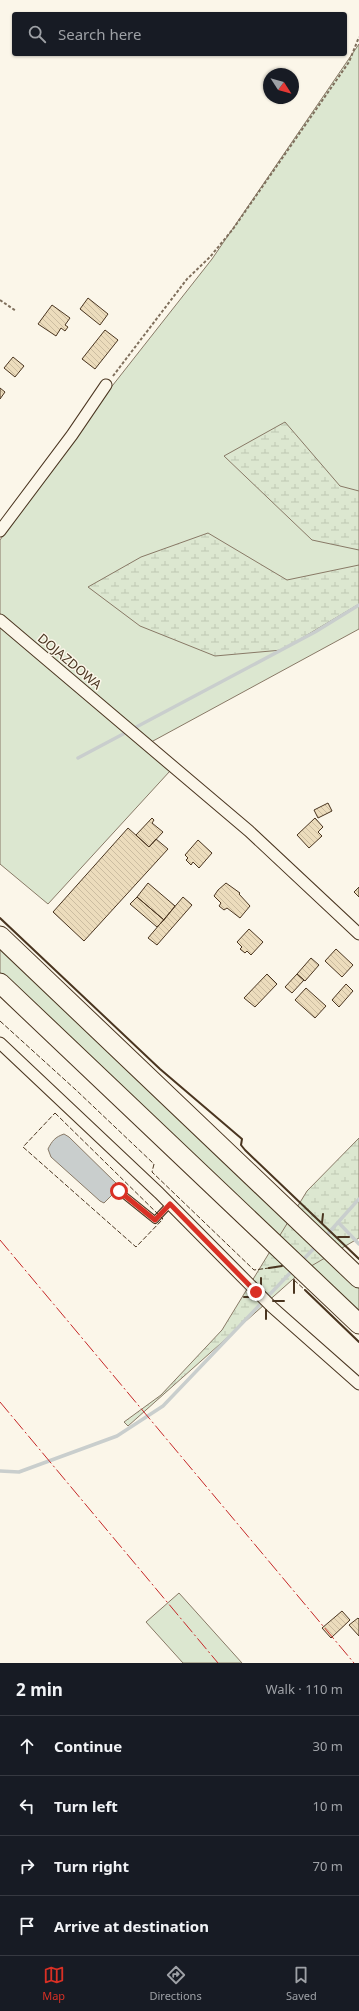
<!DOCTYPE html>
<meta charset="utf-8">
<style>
body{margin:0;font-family:"Noto Sans",sans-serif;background:#20242c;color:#f1f3f6}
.compass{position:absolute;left:263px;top:68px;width:36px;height:36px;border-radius:50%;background:#171b24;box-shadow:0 1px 3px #0004;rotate:126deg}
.stop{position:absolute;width:12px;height:12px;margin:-9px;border:3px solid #d93025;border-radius:50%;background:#fff}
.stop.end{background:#d93025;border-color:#fff;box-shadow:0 1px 4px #0008}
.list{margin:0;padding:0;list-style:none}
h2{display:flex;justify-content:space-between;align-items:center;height:52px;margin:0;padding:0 16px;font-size:17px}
h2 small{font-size:13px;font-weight:400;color:#9ea1a6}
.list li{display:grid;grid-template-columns:26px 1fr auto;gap:12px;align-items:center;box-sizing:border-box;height:60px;padding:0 16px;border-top:1px solid #363941}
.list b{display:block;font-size:15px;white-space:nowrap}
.list em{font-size:13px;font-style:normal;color:#9ea1a6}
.icon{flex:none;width:22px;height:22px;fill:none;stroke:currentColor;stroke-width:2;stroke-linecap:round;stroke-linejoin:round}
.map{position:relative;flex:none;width:359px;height:1663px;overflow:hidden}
.search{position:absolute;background:#171b24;box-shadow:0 1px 3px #0004;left:12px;right:12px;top:12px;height:44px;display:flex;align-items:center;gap:10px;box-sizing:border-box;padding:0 14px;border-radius:4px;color:#9ea1a6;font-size:15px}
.sheet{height:292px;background:#171b24}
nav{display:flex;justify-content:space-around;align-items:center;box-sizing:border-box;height:56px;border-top:1px solid #363941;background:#171b24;font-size:11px;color:#9ea1a6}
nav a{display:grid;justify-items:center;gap:2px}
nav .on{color:#d93025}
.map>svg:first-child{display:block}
.grass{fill:#dce7d0;stroke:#887966}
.wetland{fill:url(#wetland-marsh);stroke:#887966}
.water{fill:#c9cecd;stroke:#887966}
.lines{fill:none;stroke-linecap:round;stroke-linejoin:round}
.stream{stroke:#c9cecd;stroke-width:3.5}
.building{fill:url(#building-back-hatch);stroke:#4a3520}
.lane-casing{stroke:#4a3520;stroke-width:8}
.street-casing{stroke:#4a3520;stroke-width:13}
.highway-casing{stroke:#4a3520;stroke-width:21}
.path{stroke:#7f6f5c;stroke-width:2;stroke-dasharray:3 2;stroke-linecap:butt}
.lane{stroke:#fbf6e9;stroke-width:5.5}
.street{stroke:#fbf6e9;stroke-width:11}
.highway{stroke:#fbf6e9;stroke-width:19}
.fence{stroke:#4a3520;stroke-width:1;stroke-dasharray:5 2;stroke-linecap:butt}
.wall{stroke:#4a3520;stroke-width:2}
.power{stroke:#c62828;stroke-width:1;stroke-dasharray:14 3 2 3;stroke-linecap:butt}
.route{stroke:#d93025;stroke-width:5}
.labels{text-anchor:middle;stroke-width:3;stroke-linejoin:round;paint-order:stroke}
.street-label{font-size:13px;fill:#4a3520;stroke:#fbf6e9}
</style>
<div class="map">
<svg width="359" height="1663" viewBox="0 0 359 1663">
<defs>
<pattern id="wetland-marsh" width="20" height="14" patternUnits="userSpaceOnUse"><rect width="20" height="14" fill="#dce7d0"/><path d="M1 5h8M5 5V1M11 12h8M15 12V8" fill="none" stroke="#bec7b2"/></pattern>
<pattern id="building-back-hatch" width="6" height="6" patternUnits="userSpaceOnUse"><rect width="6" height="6" fill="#ecdcbc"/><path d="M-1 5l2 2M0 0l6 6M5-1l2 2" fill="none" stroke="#ccbda1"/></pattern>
</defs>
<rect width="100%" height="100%" fill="#fbf6e9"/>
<path class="grass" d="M 359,44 L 359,629 L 153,741 L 144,748 L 170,771 L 48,904 L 0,864 L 0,540 L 98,404 L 212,259 Z
M 0,946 L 359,1287 L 359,1316 L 0,975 Z
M 179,1593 L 242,1663 L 183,1663 L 146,1622 Z"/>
<path class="wetland" d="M 285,422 L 340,486 L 359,491 L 359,550 L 312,540 L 224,456 Z
M 208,533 L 287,580 L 359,565 L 359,604 L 282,650 L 215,656 L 140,626 L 88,587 L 141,557 Z
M 359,1138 L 359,1238 L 301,1272 L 128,1426 L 124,1422 L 161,1395 L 222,1330 L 307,1191 Z"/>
<path class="water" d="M 64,1134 L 69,1137 L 117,1184 L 114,1193 L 104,1203 L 100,1201 L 51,1157 L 48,1149 C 52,1141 55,1137 64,1134 Z"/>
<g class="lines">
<path class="stream" d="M 78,758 L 315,632 L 359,605
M 338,1222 L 359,1244
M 324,1238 L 359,1199
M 302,1261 L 317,1245
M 0,1471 L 19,1472 L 117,1436 L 163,1406 L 293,1270"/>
</g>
<path class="building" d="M 88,298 L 108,314 L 100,325 L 80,309 Z
M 52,305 L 70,318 L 65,325 L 68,327 L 65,331 L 61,328 L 56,336 L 38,324 Z
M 105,330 L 118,340 L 95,369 L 82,359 Z
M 13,357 L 24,366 L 15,377 L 4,368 Z
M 0,388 L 5,392 L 0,399 Z
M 328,803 L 332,811 L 318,818 L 314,810 Z
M 152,818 L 154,820 L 152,823 L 163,832 L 149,847 L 136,835 Z
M 315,818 L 323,827 L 318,832 L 322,836 L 309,848 L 297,835 Z
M 128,828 L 149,847 L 156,839 L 168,849 L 84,941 L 53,912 Z
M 198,840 L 212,853 L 199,868 L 193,862 L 191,865 L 186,860 L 188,858 L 185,855 Z
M 148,883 L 175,906 L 164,920 L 137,897 Z
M 226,883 L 240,893 L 239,894 L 250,906 L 240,918 L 227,908 L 224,910 L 219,906 L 221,903 L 214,896 L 218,890 Z
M 359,887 L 359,897 L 354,892 Z
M 137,897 L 164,920 L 157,927 L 130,904 Z
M 183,897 L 192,905 L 157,945 L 148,938 Z
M 249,929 L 263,942 L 251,955 L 247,951 L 245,953 L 240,949 L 242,947 L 237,942 Z
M 336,949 L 353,965 L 342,977 L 325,961 Z
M 311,958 L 319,965 L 305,981 L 297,974 Z
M 267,974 L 277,984 L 255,1007 L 244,998 Z
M 297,974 L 304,980 L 292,993 L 285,987 Z
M 346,984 L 353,991 L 339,1007 L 332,1000 Z
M 306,988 L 326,1006 L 315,1018 L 295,1000 Z
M 342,1611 L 350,1620 L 331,1638 L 322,1628 Z
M 358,1618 L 359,1619 L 359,1636 L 349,1625 Z"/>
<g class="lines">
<defs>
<path id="lane" d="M 119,1191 L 155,1220 L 170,1204"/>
<path id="street" d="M 0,531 L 72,435 L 106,385
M 0,620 L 249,831 L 359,934
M 0,1043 L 159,1193 L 272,1307 L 359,1384"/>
<path id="highway" d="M 0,936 L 359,1278
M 0,983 L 359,1324"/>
</defs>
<use href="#lane" class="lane-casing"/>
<use href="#street" class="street-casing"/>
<use href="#highway" class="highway-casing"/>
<path class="path" d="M 0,300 L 16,311
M 113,376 L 187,279 L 210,257 L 233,229 L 349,62 L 359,37"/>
<use href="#lane" class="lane"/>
<use href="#street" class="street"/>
<use href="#highway" class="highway"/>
<path class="fence" d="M 0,1021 L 76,1090 L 154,1164 L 152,1172 L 254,1270 L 269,1268
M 55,1113 L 163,1219 L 136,1247 L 23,1147 Z
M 294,1280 L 305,1290"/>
<path class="wall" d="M 0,918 L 160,1069 L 242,1139 L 241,1145 L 245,1150 L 359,1259
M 322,1223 L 323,1214
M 338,1237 L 349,1237
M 269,1268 L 282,1266
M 294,1280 L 294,1293
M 261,1289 L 261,1278
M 305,1290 L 359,1342
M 244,1297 L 253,1297
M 273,1301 L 284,1301
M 266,1310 L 266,1319"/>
<path class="power" d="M 0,1240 L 354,1663
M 0,1402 L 218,1663"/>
</g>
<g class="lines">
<path class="route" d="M 119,1191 L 155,1220 L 170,1204 L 256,1292"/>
</g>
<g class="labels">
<g class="street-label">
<text transform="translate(70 661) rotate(40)" y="5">DOJAZDOWA</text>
</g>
</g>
</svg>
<svg class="compass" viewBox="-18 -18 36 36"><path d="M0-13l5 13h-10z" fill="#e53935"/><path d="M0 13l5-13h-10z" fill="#9ea1a6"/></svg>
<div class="stop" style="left:119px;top:1191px"></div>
<div class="stop end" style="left:256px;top:1292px"></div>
<div class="search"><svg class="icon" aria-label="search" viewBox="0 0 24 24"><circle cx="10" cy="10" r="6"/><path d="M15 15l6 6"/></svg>Search here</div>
</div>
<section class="sheet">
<h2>2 min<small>Walk · 110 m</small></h2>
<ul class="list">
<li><svg class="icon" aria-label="ahead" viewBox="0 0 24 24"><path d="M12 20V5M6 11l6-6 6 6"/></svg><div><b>Continue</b></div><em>30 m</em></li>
<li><svg class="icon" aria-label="left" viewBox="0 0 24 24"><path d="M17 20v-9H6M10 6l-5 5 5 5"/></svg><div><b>Turn left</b></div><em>10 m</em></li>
<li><svg class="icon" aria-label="right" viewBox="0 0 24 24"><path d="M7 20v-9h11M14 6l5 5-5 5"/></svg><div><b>Turn right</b></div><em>70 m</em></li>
<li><svg class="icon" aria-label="arrive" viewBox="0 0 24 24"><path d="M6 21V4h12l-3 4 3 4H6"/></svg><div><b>Arrive at destination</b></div></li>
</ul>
</section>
<nav>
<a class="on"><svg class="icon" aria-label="map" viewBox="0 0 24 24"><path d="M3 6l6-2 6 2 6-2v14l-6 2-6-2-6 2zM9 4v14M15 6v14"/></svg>Map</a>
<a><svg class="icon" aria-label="directions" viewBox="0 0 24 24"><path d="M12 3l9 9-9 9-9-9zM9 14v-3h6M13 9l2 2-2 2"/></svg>Directions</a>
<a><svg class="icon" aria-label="saved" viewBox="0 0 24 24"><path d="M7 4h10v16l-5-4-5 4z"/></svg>Saved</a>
</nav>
